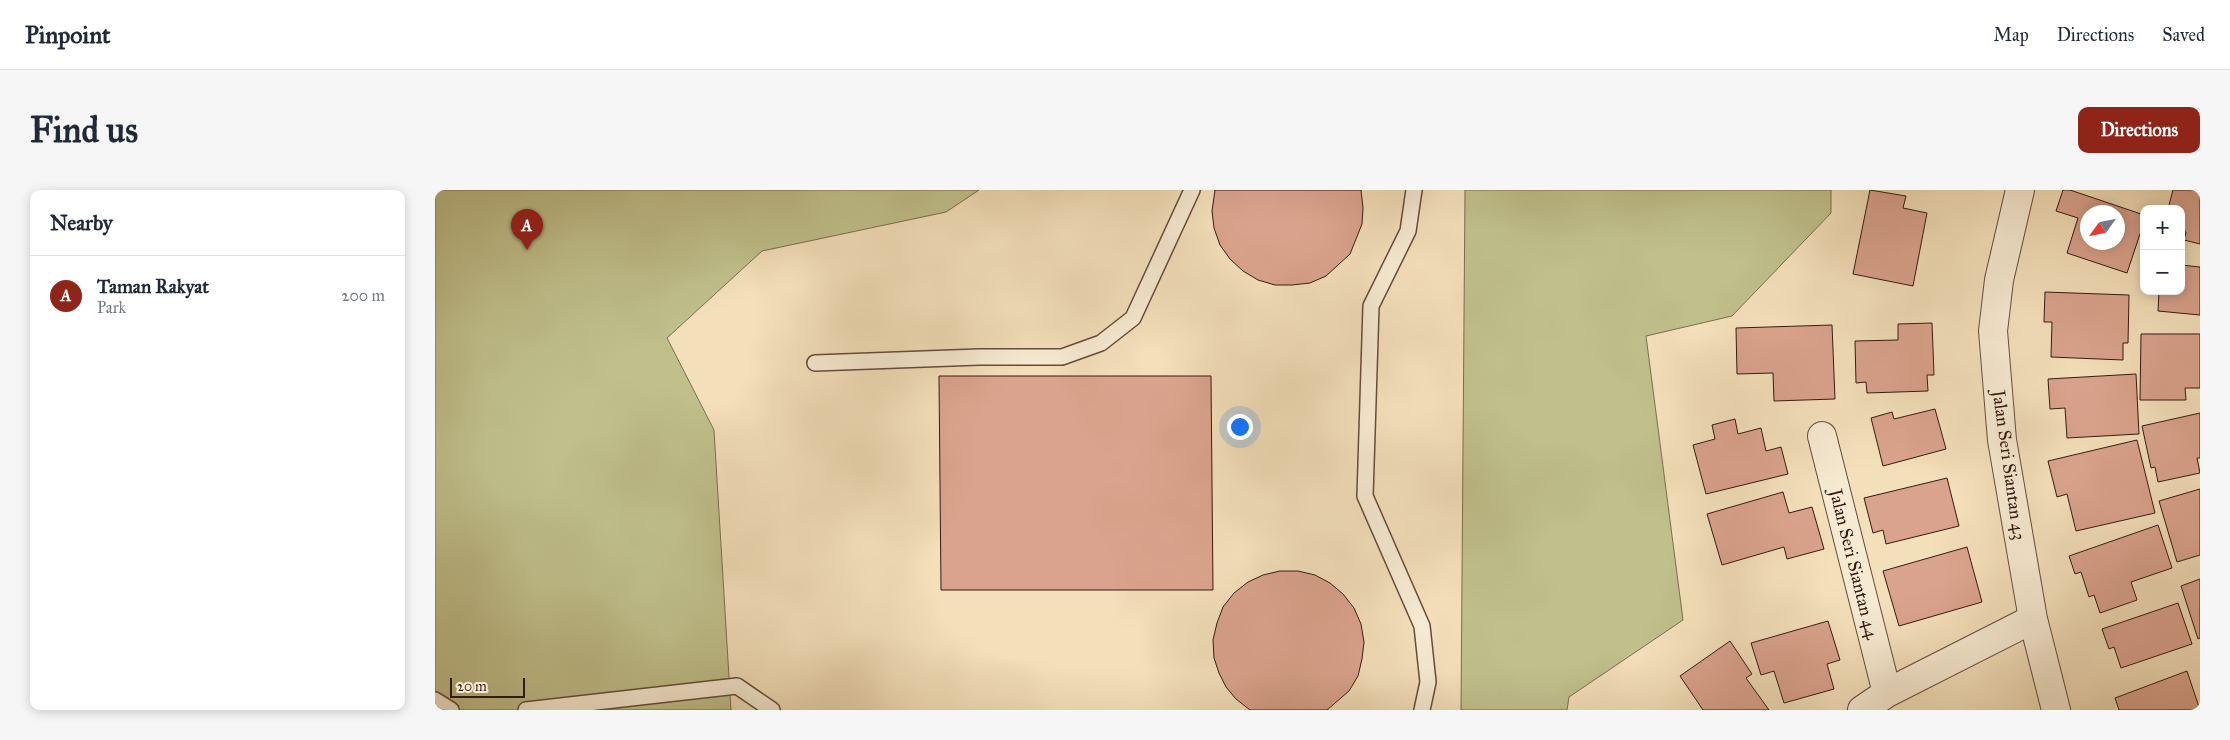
<!DOCTYPE html>
<meta charset="utf-8">
<style>
body{margin:0;font-family:"IM FELL Great Primer",serif;background:#f6f6f7;color:#1f2937}
.controls{position:absolute;right:15px;top:15px;display:grid;overflow:hidden;border-radius:10px;box-shadow:0 2px 12px #0003}
.controls button{width:45px;height:45px;display:grid;place-items:center;padding:0;border:0;border-bottom:1px solid #e0e1e3;background:#fff;color:#1f2937;font:25px sans-serif}
.compass{position:absolute;left:1645px;top:15px;width:45px;height:45px;border-radius:50%;background:#fff;box-shadow:0 2px 12px #0003;rotate:237deg}
.scale{position:absolute;left:15px;bottom:12px;width:75px;box-sizing:border-box;padding-left:5px;border:2px solid #361b10;border-top:0;font-size:14px;line-height:18px;white-space:nowrap;color:#361b10;-webkit-text-stroke:4px #f7ead2;paint-order:stroke}
.you{position:absolute;left:804px;top:236px;width:18px;height:18px;margin:-12px;border:4px solid #fff;border-radius:50%;background:#1a73e8;box-shadow:0 0 0 8px #1a73e833}
.badge{display:grid;place-items:center;width:32px;height:32px;border-radius:50%;background:#8f2418;color:#fff;font-size:16px;font-weight:700}
.pin{position:absolute;translate:-50% -41px;filter:drop-shadow(0 1px 2px #0008)}
.pin::after{content:'';position:absolute;top:26px;width:18px;height:15px;background:inherit;clip-path:polygon(0 0,100% 0,50% 100%)}
.list{margin:0;padding:0;list-style:none}
h2{display:flex;justify-content:space-between;align-items:center;height:65px;margin:0;padding:0 20px;font-size:21px}
h2 small{font-size:16px;font-weight:400;color:#747a83}
.list li{display:grid;grid-template-columns:32px 1fr auto;gap:15px;align-items:center;box-sizing:border-box;height:80px;padding:0 20px;border-top:1px solid #e0e1e3}
.list b{display:block;font-size:19px;white-space:nowrap}
.list p{margin:0;font-size:16px;white-space:nowrap;color:#747a83}
.list em{font-size:16px;font-style:normal;color:#747a83}
.map{position:relative;flex:none;width:1765px;height:520px;overflow:hidden;border-radius:10px}
header{display:flex;align-items:center;gap:30px;box-sizing:border-box;height:70px;padding:0 25px;background:#fff;border-bottom:1px solid #e0e1e3}
header strong{font-size:24px}
nav{display:flex;gap:28px;margin-inline-start:auto;font-size:18px}
.intro{display:flex;align-items:center;justify-content:space-between;box-sizing:border-box;height:120px;padding:0 30px}
h1{margin:0;font-size:35px}
.button{padding:12px 22px;border-radius:10px;background:#8f2418;color:#fff;font-size:18px;font-weight:700}
main{display:flex;gap:30px;padding:0 30px}
aside{flex:1;background:#fff;border-radius:10px;box-shadow:0 2px 12px #0003}
.map>svg:first-child{display:block}
.green{fill:#c0c08c;stroke:#7b6e4e}
.building{fill:#daa38d;stroke:#361b10;fill-rule:evenodd}
.lines{fill:none;stroke-linecap:round;stroke-linejoin:round}
.service-casing{stroke:#654c3a;stroke-width:18}
.minor-casing{stroke:#654c3a;stroke-width:30}
.service{stroke:#f7ead2;stroke-width:15}
.minor{stroke:#f7ead2;stroke-width:28}
.labels{text-anchor:middle;stroke-width:4;stroke-linejoin:round;paint-order:stroke}
.street-label{font-size:18px;fill:#361b10;stroke:#f7ead2}
</style>
<header>
<strong>Pinpoint</strong>
<nav><a>Map</a><a>Directions</a><a>Saved</a></nav>
</header>
<div class="intro"><h1>Find us</h1><a class="button">Directions</a></div>
<main>
<aside>
<h2>Nearby<small></small></h2>
<ul class="list">
<li><span class="badge">A</span><div><b>Taman Rakyat</b><p>Park</p></div><em>200 m</em></li>
</ul>
</aside>
<div class="map">
<svg width="1765" height="520" viewBox="0 0 1765 520">
<rect width="100%" height="100%" fill="#f3dfba"/>
<filter id="stains"><feTurbulence type="fractalNoise" baseFrequency=".004" numOctaves="4"/><feColorMatrix values="0 0 0 0 .2 0 0 0 0 .09 0 0 0 0 .02 0 0 0 .5 -.17"/></filter>
<radialGradient id="worn" r=".72"><stop offset=".6" stop-color="#630" stop-opacity="0"/><stop offset="1" stop-color="#630" stop-opacity=".3"/></radialGradient>
<path class="green" d="M 0,0 L 544,0 L 511,22 L 327,61 L 232,148 L 279,240 L 296,520 L 0,520 Z
M 1030,0 L 1396,0 L 1396,23 L 1297,126 L 1211,146 L 1248,430 L 1134,507 L 1132,520 L 1026,520 Z"/>
<path class="building" d="M 780,0 L 926,0 L 928,18 L 927,34 L 915,64 L 891,86 L 875,93 L 857,95 L 840,95 L 823,90 L 808,81 L 795,69 L 785,55 L 779,38 L 777,21 Z
M 1435,0 L 1471,6 L 1468,18 L 1492,23 L 1478,96 L 1418,84 Z
M 1628,0 L 1635,0 L 1709,25 L 1709,32 L 1692,83 L 1632,63 L 1643,28 L 1621,21 ZM 1652,22 L 1682,22 L 1682,52 L 1652,52 Z
M 1738,0 L 1765,0 L 1765,54 L 1749,50 L 1751,42 L 1746,40 L 1746,19 L 1733,19 Z
M 1746,75 L 1765,77 L 1765,125 L 1723,121 L 1724,101 L 1746,101 Z
M 1610,102 L 1694,105 L 1693,153 L 1688,153 L 1688,170 L 1616,167 L 1617,132 L 1609,132 Z
M 1497,133 L 1499,185 L 1492,185 L 1493,201 L 1432,203 L 1431,192 L 1421,193 L 1420,151 L 1463,150 L 1463,134 Z
M 1397,135 L 1400,209 L 1339,211 L 1338,183 L 1302,184 L 1301,138 Z
M 1706,144 L 1765,144 L 1765,198 L 1750,198 L 1751,210 L 1705,210 Z
M 1701,184 L 1704,244 L 1632,248 L 1630,218 L 1615,219 L 1613,189 Z
M 504,186 L 776,186 L 778,400 L 506,400 Z
M 1500,219 L 1511,259 L 1448,276 L 1436,228 L 1457,222 L 1459,229 Z
M 1765,223 L 1765,268 L 1762,268 L 1765,283 L 1723,292 L 1720,277 L 1716,278 L 1707,236 Z
M 1300,229 L 1303,244 L 1326,238 L 1331,261 L 1346,257 L 1353,284 L 1271,304 L 1258,255 L 1280,249 L 1277,235 Z
M 1702,250 L 1720,323 L 1641,341 L 1632,304 L 1622,307 L 1613,271 Z
M 1512,288 L 1524,336 L 1451,354 L 1448,340 L 1438,343 L 1429,308 Z
M 1765,299 L 1765,365 L 1742,372 L 1724,311 Z
M 1348,302 L 1354,323 L 1377,317 L 1389,359 L 1352,369 L 1349,357 L 1287,375 L 1272,324 Z
M 1723,335 L 1737,378 L 1696,392 L 1702,410 L 1665,423 L 1659,405 L 1654,407 L 1646,382 L 1640,384 L 1634,366 Z
M 1532,357 L 1547,412 L 1464,436 L 1448,381 Z
M 845,381 L 863,381 L 880,385 L 895,393 L 908,404 L 919,418 L 926,434 L 929,452 L 927,469 L 923,486 L 914,501 L 892,520 L 815,520 L 801,509 L 791,497 L 784,483 L 779,468 L 778,450 L 782,433 L 788,417 L 799,403 L 813,392 L 828,385 Z
M 1765,389 L 1765,448 L 1763,449 L 1746,396 Z
M 1743,413 L 1757,454 L 1686,478 L 1679,457 L 1674,459 L 1667,439 Z
M 1393,431 L 1405,470 L 1392,474 L 1399,499 L 1349,513 L 1339,481 L 1326,485 L 1316,453 Z
M 1295,451 L 1317,484 L 1311,488 L 1334,520 L 1268,520 L 1245,486 Z
M 1752,481 L 1765,520 L 1684,520 L 1680,508 Z"/>
<g class="lines">
<defs>
<path id="service" d="M 979,0 L 973,41 L 936,116 L 930,306 L 987,436 L 993,492 L 987,520
M 380,173 L 544,167 L 627,167 L 666,153 L 698,128 L 757,0
M 0,510 L 16,520
M 91,520 L 302,496 L 337,520"/>
<path id="minor" d="M 1585,0 L 1564,90 L 1558,141 L 1567,250 L 1598,429 L 1621,520
M 1387,246 L 1452,503
M 1427,520 L 1452,503 L 1598,429"/>
</defs>
<use href="#service" class="service-casing"/>
<use href="#minor" class="minor-casing"/>
<use href="#service" class="service"/>
<use href="#minor" class="minor"/>
</g>
<g class="labels">
<g class="street-label">
<text transform="translate(1574 275) rotate(82)" y="6">Jalan Seri Siantan 43</text>
<text transform="translate(1419 374) rotate(76)" y="6">Jalan Seri Siantan 44</text>
</g>
</g>
<rect width="100%" height="100%" filter="url(#stains)"/>
<rect width="100%" height="100%" fill="url(#worn)"/>
</svg>
<div class="controls">
<button>+</button>
<button>−</button>
</div>
<svg class="compass" viewBox="-18 -18 36 36"><path d="M0-13l5 13h-10z" fill="#e53935"/><path d="M0 13l5-13h-10z" fill="#747a83"/></svg>
<div class="scale">20 m</div>
<div class="you"></div>
<div class="pin badge" style="left:92px;top:60px">A</div>
</div>
</main>
